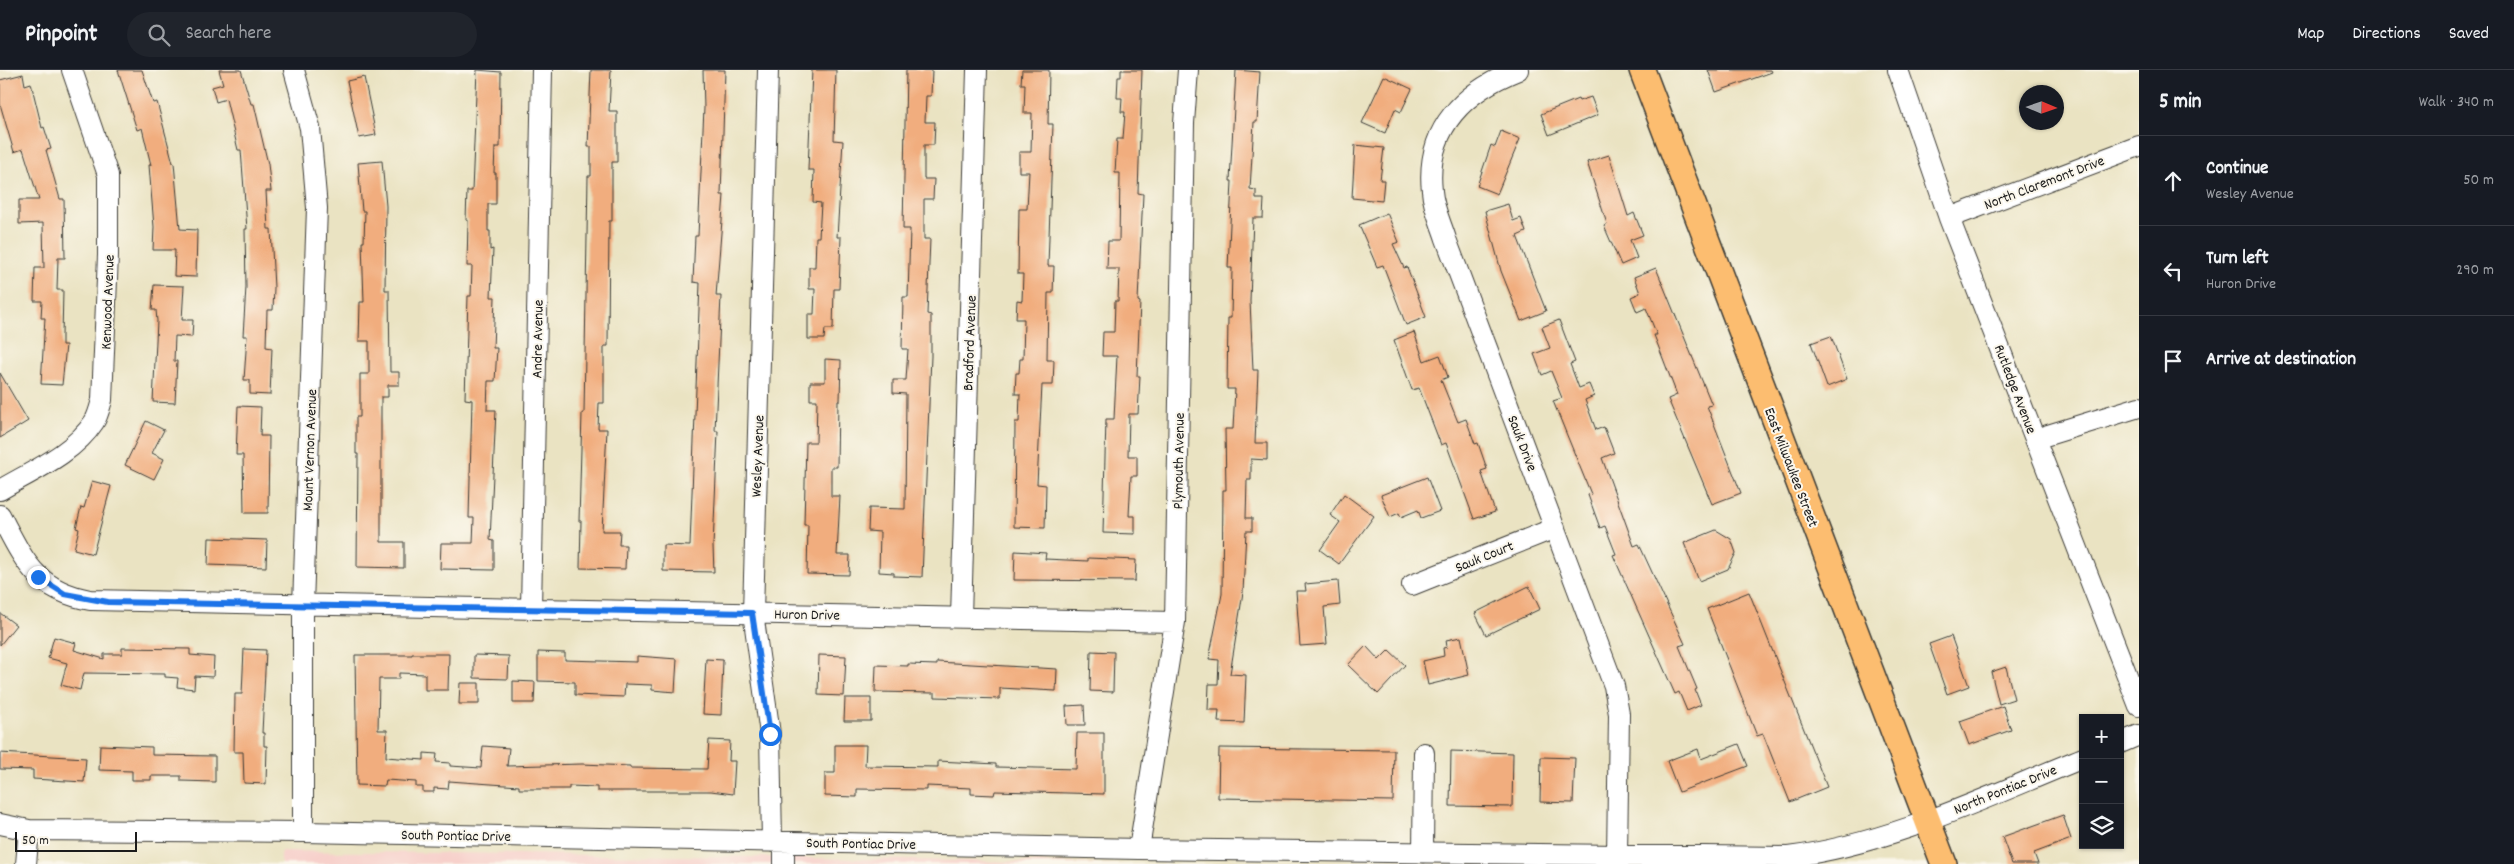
<!DOCTYPE html>
<meta charset="utf-8">
<style>
body{margin:0;font-family:Dekko,sans-serif;background:#20242c;color:#f1f3f6}
.controls{position:absolute;right:15px;bottom:15px;display:grid;overflow:hidden;border-radius:0px;box-shadow:0 1px 4px #0004}
.controls button{width:45px;height:45px;display:grid;place-items:center;padding:0;border:0;border-bottom:1px solid #363941;background:#171b24;color:#f1f3f6;font:25px sans-serif}
.compass{position:absolute;left:2019px;top:15px;width:45px;height:45px;border-radius:50%;background:#171b24;box-shadow:0 1px 4px #0004;rotate:92deg}
.scale{position:absolute;left:15px;bottom:12px;width:122px;box-sizing:border-box;padding-left:5px;border:2px solid #1c1c1c;border-top:0;font-size:14px;line-height:18px;white-space:nowrap;color:#1c1c1c;-webkit-text-stroke:4px #fbf7ec;paint-order:stroke}
.stop{position:absolute;width:15px;height:15px;margin:-11px;border:4px solid #1a73e8;border-radius:50%;background:#fff}
.stop.end{background:#1a73e8;border-color:#fff;box-shadow:0 1px 5px #0008}
.list{margin:0;padding:0;list-style:none}
h2{display:flex;justify-content:space-between;align-items:center;height:65px;margin:0;padding:0 20px;font-size:21px}
h2 small{font-size:16px;font-weight:400;color:#9ea1a6}
.list li{display:grid;grid-template-columns:32px 1fr auto;gap:15px;align-items:center;box-sizing:border-box;height:90px;padding:0 20px;border-top:1px solid #363941}
.list b{display:block;font-size:19px;white-space:nowrap}
.list p{margin:0;font-size:16px;white-space:nowrap;color:#9ea1a6}
.list em{font-size:16px;font-style:normal;color:#9ea1a6}
.icon{flex:none;width:28px;height:28px;fill:none;stroke:currentColor;stroke-width:2;stroke-linecap:round;stroke-linejoin:round}
.map{position:relative;flex:none;width:2139px;height:794px;overflow:hidden}
header{display:flex;align-items:center;gap:30px;box-sizing:border-box;height:70px;padding:0 25px;background:#171b24;border-bottom:1px solid #363941}
header strong{font-size:24px}
nav{display:flex;gap:28px;margin-inline-start:auto;font-size:18px}
.search{width:350px;height:45px;background:#20242c;display:flex;align-items:center;gap:12px;box-sizing:border-box;padding:0 18px;border-radius:28px;color:#9ea1a6;font-size:19px}
main{display:flex}
aside{flex:1;background:#171b24}
.map>svg:first-child{display:block}
.built{fill:#f7d0cb}
.building{fill:#f1ad7e}
.lines{fill:none;stroke-linecap:round;stroke-linejoin:round}
.minor-casing{stroke:#3b3a35;stroke-width:22}
.major-casing{stroke:#3b3a35;stroke-width:28}
.minor{stroke:#fff;stroke-width:20}
.major{stroke:#fcbd6f;stroke-width:25}
.route{stroke:#1a73e8;stroke-width:6}
.labels{text-anchor:middle;stroke-width:4;stroke-linejoin:round;paint-order:stroke}
.street-label{font-size:15px;fill:#1c1c1c;stroke:#fbf7ec}
</style>
<header>
<strong>Pinpoint</strong>
<div class="search"><svg class="icon" aria-label="search" viewBox="0 0 24 24"><circle cx="10" cy="10" r="6"/><path d="M15 15l6 6"/></svg>Search here</div>
<nav><a>Map</a><a>Directions</a><a>Saved</a></nav>
</header>
<main>
<div class="map">
<svg width="2139" height="794" viewBox="0 0 2139 794">
<rect width="100%" height="100%" fill="#fbf7ec"/>
<filter id="ink" filterUnits="userSpaceOnUse"><feTurbulence type="fractalNoise" baseFrequency=".02" numOctaves="2"/><feDisplacementMap in="SourceGraphic" scale="10" xChannelSelector="R" yChannelSelector="G"/><feConvolveMatrix kernelMatrix="1 2 1 2 8 2 1 2 1" color-interpolation-filters="sRGB"/></filter>
<filter id="wash" filterUnits="userSpaceOnUse"><feTurbulence type="fractalNoise" baseFrequency=".0096" numOctaves="4" result="noise"/><feDisplacementMap in="SourceGraphic" scale="20" xChannelSelector="R" yChannelSelector="G"/><feGaussianBlur stdDeviation="1.12" result="paint"/><feColorMatrix in="noise" values="0 0 0 0 0 0 0 0 0 0 0 0 0 0 0 0 0 1.4 0 .05"/><feComposite in="paint" operator="in"/></filter>
<g filter="url(#wash)">
<rect width="100%" height="100%" fill="#eae3c2"/>
<path class="built" d="M 281,781 L 753,787 L 1128,794 L 281,794 Z"/>
<g id="blocks">
<path class="building" d="M 118,0 L 142,0 L 153,33 L 157,32 L 173,93 L 174,93 L 180,159 L 197,160 L 196,207 L 174,206 L 175,180 L 153,180 L 154,157 L 149,95 L 151,95 L 142,58 L 137,60 Z
M 219,0 L 241,0 L 251,34 L 254,34 L 268,94 L 271,121 L 266,121 L 268,159 L 271,159 L 274,218 L 273,240 L 267,240 L 266,277 L 272,278 L 270,325 L 250,324 L 250,310 L 244,310 L 247,266 L 243,266 L 246,217 L 245,159 L 247,159 L 241,80 L 238,80 L 226,29 L 216,32 L 212,17 L 223,14 Z
M 477,0 L 501,2 L 500,77 L 495,77 L 494,103 L 496,103 L 496,134 L 488,134 L 488,161 L 490,161 L 490,180 L 493,179 L 491,227 L 495,227 L 493,278 L 497,278 L 495,311 L 488,311 L 487,340 L 496,340 L 490,470 L 494,471 L 494,500 L 440,499 L 441,473 L 473,473 L 474,448 L 469,448 L 472,330 L 465,329 L 468,226 L 471,226 L 472,196 L 467,196 L 468,150 L 466,150 L 467,121 L 472,121 Z
M 591,0 L 611,0 L 609,41 L 617,41 L 617,92 L 612,92 L 612,151 L 609,151 L 608,276 L 604,276 L 604,333 L 599,333 L 598,359 L 607,359 L 602,461 L 620,461 L 619,475 L 626,475 L 625,499 L 580,498 L 581,451 L 579,451 L 582,343 L 584,343 L 588,106 L 591,106 L 591,77 L 588,77 Z
M 703,0 L 725,0 L 721,125 L 724,125 L 716,226 L 721,226 L 715,361 L 718,361 L 713,476 L 714,502 L 663,501 L 663,475 L 690,476 L 700,213 L 693,212 L 695,166 L 698,166 L 704,38 Z
M 812,0 L 836,0 L 834,70 L 843,71 L 837,167 L 841,167 L 839,219 L 834,219 L 833,259 L 825,259 L 824,269 L 808,269 L 808,244 L 814,244 L 815,219 L 809,219 L 809,197 L 815,197 L 816,167 L 819,167 L 821,133 L 813,132 L 814,100 L 808,100 Z
M 906,0 L 932,0 L 931,26 L 926,26 L 925,52 L 935,52 L 934,75 L 924,75 L 924,109 L 934,109 L 933,129 L 924,129 L 924,169 L 930,169 L 927,244 L 931,245 L 931,286 L 922,507 L 894,506 L 894,503 L 879,502 L 880,462 L 868,461 L 869,438 L 905,439 L 906,324 L 893,323 L 893,310 L 906,310 L 908,279 L 902,279 L 903,227 L 908,227 L 910,159 L 903,159 Z
M 1022,0 L 1049,0 L 1048,54 L 1053,54 L 1048,196 L 1054,196 L 1053,223 L 1048,223 L 1047,290 L 1054,290 L 1053,315 L 1042,315 L 1037,414 L 1046,415 L 1045,458 L 1014,457 L 1015,352 L 1019,352 L 1020,324 L 1015,324 L 1016,303 L 1019,303 L 1020,289 L 1023,289 L 1024,249 L 1016,249 L 1017,230 L 1022,231 L 1023,204 L 1018,204 L 1019,139 L 1027,139 L 1029,102 L 1019,102 L 1019,82 L 1031,82 L 1032,43 L 1024,43 L 1025,14 L 1021,14 Z
M 1121,0 L 1142,0 L 1138,123 L 1143,124 L 1138,231 L 1140,232 L 1137,306 L 1140,306 L 1138,344 L 1129,344 L 1128,386 L 1137,386 L 1137,406 L 1131,406 L 1129,446 L 1135,446 L 1135,464 L 1103,463 L 1106,349 L 1114,349 L 1117,286 L 1102,286 L 1103,262 L 1114,262 L 1115,231 L 1118,231 L 1119,199 L 1107,199 L 1108,171 L 1119,171 L 1120,103 L 1115,103 L 1117,69 L 1123,69 L 1125,42 L 1121,42 L 1122,28 L 1117,28 L 1118,7 L 1121,7 Z
M 1236,0 L 1260,2 L 1257,52 L 1254,52 L 1250,119 L 1256,120 L 1256,129 L 1264,129 L 1263,148 L 1253,148 L 1250,231 L 1253,300 L 1258,300 L 1255,373 L 1267,373 L 1267,390 L 1251,389 L 1251,410 L 1247,410 L 1246,448 L 1252,448 L 1252,461 L 1246,461 L 1243,522 L 1230,604 L 1246,605 L 1244,653 L 1218,652 L 1219,640 L 1208,640 L 1209,614 L 1218,614 L 1219,590 L 1209,589 L 1222,524 L 1223,420 L 1226,420 L 1225,359 L 1233,359 L 1235,319 L 1227,319 L 1228,248 L 1231,248 L 1232,198 L 1228,198 L 1232,111 L 1230,111 Z
M 1708,0 L 1771,0 L 1772,2 L 1716,22 Z
M 23,4 L 25,15 L 31,13 L 42,58 L 44,57 L 51,79 L 46,80 L 60,129 L 64,129 L 65,188 L 58,188 L 57,220 L 63,220 L 62,266 L 62,275 L 66,275 L 62,315 L 41,314 L 45,248 L 41,248 L 42,231 L 34,231 L 35,198 L 44,198 L 43,153 L 19,154 L 19,130 L 39,130 L 23,79 L 14,82 L 0,34 L 0,10 Z
M 1384,6 L 1412,19 L 1401,42 L 1395,39 L 1385,63 L 1362,53 Z
M 364,7 L 376,65 L 359,68 L 347,11 Z
M 1591,27 L 1598,45 L 1549,65 L 1541,44 L 1578,29 L 1579,31 Z
M 1501,61 L 1520,69 L 1497,124 L 1477,116 L 1491,75 L 1495,77 Z
M 1355,75 L 1384,78 L 1380,110 L 1384,110 L 1382,131 L 1352,128 Z
M 1609,85 L 1628,146 L 1634,143 L 1643,165 L 1630,170 L 1637,188 L 1621,195 L 1604,156 L 1607,154 L 1587,92 Z
M 382,91 L 386,136 L 385,220 L 389,220 L 390,302 L 399,302 L 399,315 L 388,315 L 388,327 L 381,327 L 381,472 L 404,472 L 404,498 L 357,497 L 358,384 L 356,384 L 356,347 L 360,347 L 360,304 L 369,304 L 369,271 L 359,271 L 360,232 L 364,232 L 362,172 L 364,172 L 365,141 L 362,141 L 358,93 Z
M 1508,134 L 1513,151 L 1521,148 L 1526,162 L 1517,166 L 1546,241 L 1521,251 L 1501,201 L 1485,141 Z
M 1387,143 L 1399,172 L 1393,174 L 1404,198 L 1407,197 L 1426,247 L 1406,255 L 1383,195 L 1377,197 L 1359,155 Z
M 1656,198 L 1712,335 L 1707,336 L 1741,423 L 1712,434 L 1668,329 L 1677,325 L 1654,265 L 1657,265 L 1646,238 L 1637,242 L 1631,227 L 1640,223 L 1634,207 Z
M 154,215 L 184,216 L 182,250 L 193,250 L 192,267 L 175,266 L 174,291 L 177,291 L 175,333 L 153,332 L 157,251 L 156,240 L 152,240 Z
M 1559,250 L 1575,292 L 1570,294 L 1579,318 L 1589,314 L 1594,326 L 1585,330 L 1596,360 L 1604,357 L 1614,383 L 1602,388 L 1634,476 L 1639,474 L 1685,574 L 1679,576 L 1697,619 L 1695,620 L 1701,635 L 1687,641 L 1679,622 L 1675,624 L 1613,485 L 1616,484 L 1605,456 L 1600,458 L 1588,425 L 1591,424 L 1553,331 L 1562,328 L 1551,301 L 1542,305 L 1534,284 L 1550,278 L 1542,257 Z
M 1414,262 L 1424,291 L 1440,285 L 1448,307 L 1441,310 L 1458,352 L 1466,349 L 1475,374 L 1478,373 L 1487,399 L 1481,401 L 1495,442 L 1474,449 L 1446,373 L 1441,375 L 1419,318 L 1412,320 L 1394,270 Z
M 1831,266 L 1847,309 L 1827,317 L 1811,273 Z
M 825,289 L 841,290 L 840,331 L 838,331 L 837,397 L 831,397 L 831,426 L 840,426 L 837,485 L 850,485 L 849,505 L 807,504 L 808,455 L 804,455 L 806,372 L 816,372 L 817,330 L 810,330 L 810,312 L 825,312 Z
M 0,303 L 28,351 L 0,368 Z
M 238,336 L 261,337 L 260,366 L 269,366 L 268,443 L 244,443 L 243,385 L 236,385 Z
M 146,351 L 164,360 L 152,383 L 164,389 L 154,409 L 125,395 Z
M 1427,407 L 1440,441 L 1421,448 L 1418,440 L 1401,447 L 1399,443 L 1390,447 L 1381,425 Z
M 92,411 L 111,416 L 93,484 L 74,479 L 79,459 L 76,458 L 81,437 L 84,438 Z
M 1344,424 L 1374,446 L 1339,494 L 1320,480 L 1340,452 L 1330,445 Z
M 1716,460 L 1731,469 L 1736,483 L 1728,499 L 1699,511 L 1684,473 Z
M 209,468 L 267,470 L 266,497 L 208,495 Z
M 1015,481 L 1046,483 L 1045,489 L 1088,491 L 1088,488 L 1136,490 L 1135,511 L 1014,510 Z
M 1338,511 L 1340,535 L 1324,537 L 1327,574 L 1300,576 L 1296,521 L 1306,521 L 1305,514 Z
M 1529,516 L 1540,539 L 1486,565 L 1475,543 Z
M 1749,522 L 1827,717 L 1790,732 L 1763,664 L 1757,666 L 1707,539 Z
M 0,543 L 16,555 L 0,575 Z
M 1951,566 L 1969,616 L 1947,624 L 1929,574 Z
M 54,567 L 76,573 L 74,580 L 104,589 L 104,584 L 122,584 L 122,578 L 190,579 L 190,585 L 214,587 L 213,607 L 195,606 L 194,619 L 177,617 L 178,608 L 165,607 L 165,604 L 84,603 L 80,620 L 61,615 L 67,593 L 48,588 Z
M 1461,567 L 1469,605 L 1428,615 L 1423,591 L 1444,586 L 1443,578 L 1447,577 L 1446,570 Z
M 1366,576 L 1379,590 L 1389,580 L 1405,595 L 1378,624 L 1348,595 Z
M 244,579 L 266,580 L 262,663 L 264,663 L 264,676 L 267,676 L 266,714 L 244,713 L 243,682 L 234,682 L 235,624 L 242,624 Z
M 1091,581 L 1114,582 L 1113,622 L 1090,621 Z
M 538,582 L 565,583 L 565,590 L 637,592 L 637,586 L 677,589 L 675,622 L 652,620 L 652,615 L 625,614 L 624,627 L 575,625 L 575,612 L 538,611 Z
M 412,584 L 449,584 L 448,620 L 425,620 L 425,604 L 399,603 L 399,609 L 379,609 L 378,660 L 387,660 L 386,687 L 424,690 L 424,683 L 437,684 L 436,692 L 450,693 L 450,696 L 481,698 L 483,676 L 509,678 L 507,696 L 582,694 L 630,696 L 630,698 L 707,699 L 709,670 L 730,671 L 729,691 L 735,691 L 733,724 L 711,721 L 597,721 L 597,717 L 569,716 L 569,719 L 519,719 L 519,716 L 449,711 L 448,719 L 434,718 L 434,722 L 423,722 L 423,717 L 416,717 L 416,712 L 386,710 L 385,716 L 357,715 L 355,585 L 412,585 Z
M 474,585 L 509,586 L 508,609 L 474,608 Z
M 819,585 L 846,586 L 844,626 L 818,625 Z
M 706,589 L 723,590 L 721,645 L 703,644 Z
M 937,592 L 1057,599 L 1056,621 L 1000,618 L 1000,629 L 935,627 L 935,623 L 875,622 L 876,595 L 908,596 L 908,594 L 937,595 Z
M 2006,597 L 2014,629 L 1999,634 L 1991,602 Z
M 513,611 L 535,612 L 534,633 L 513,633 Z
M 460,613 L 479,613 L 479,634 L 459,634 Z
M 845,628 L 871,628 L 871,651 L 844,651 Z
M 1084,635 L 1085,655 L 1067,655 L 1066,636 Z
M 2003,636 L 2011,660 L 1969,675 L 1960,651 Z
M 1077,663 L 1104,663 L 1104,724 L 995,721 L 994,725 L 971,724 L 971,718 L 927,716 L 927,720 L 857,719 L 857,727 L 825,726 L 825,703 L 835,703 L 835,675 L 866,675 L 865,696 L 938,697 L 938,691 L 996,694 L 996,697 L 1076,699 Z
M 1739,674 L 1748,696 L 1679,722 L 1667,691 L 1698,679 L 1701,689 Z
M 100,675 L 152,677 L 152,685 L 215,686 L 215,712 L 181,711 L 181,706 L 151,706 L 151,710 L 132,710 L 132,701 L 99,700 Z
M 1219,678 L 1394,680 L 1393,731 L 1218,728 Z
M 1451,681 L 1513,683 L 1512,737 L 1450,736 Z
M 0,683 L 86,688 L 84,712 L 33,709 L 33,700 L 0,699 Z
M 1541,687 L 1575,688 L 1573,733 L 1540,732 Z
M 2063,745 L 2071,769 L 2034,783 L 2038,794 L 2012,794 L 2002,767 Z"/>
</g>
</g>
<g filter="url(#ink)">
<use href="#blocks" fill-opacity="0" stroke="#3b3a35" stroke-width="1"/>
<g class="lines">
<defs>
<path id="minor" d="M 294,0 L 310,58 L 317,138 L 303,535 L 303,762
M 768,0 L 753,543 L 770,664 L 772,772
M 1518,0 C 1465,21 1425,58 1432,121 C 1433,137 1441,153 1446,169 L 1614,616 L 1619,644 L 1617,787
M 1898,0 L 1949,148 L 2139,636
M 1949,148 L 2139,76
M 2035,369 L 2139,337
M 0,420 C 32,401 73,384 94,352 C 98,346 100,337 102,330 L 108,185 L 108,105 L 72,0
M 0,445 C 24,490 35,520 90,530 L 1175,552
M 1412,515 L 1555,458
M 531,538 L 542,0
M 961,547 L 977,0
M 2120,673 L 2139,665
M 0,754 L 29,760 L 303,762 L 1139,779 L 1788,787 C 1891,774 1988,726 2083,688
M 1139,779 L 1175,552 L 1184,53 L 1188,0
M 1423,783 L 1424,683
M 26,794 L 29,760
M 784,794 L 784,772"/>
<path id="major" d="M 1642,0 L 1944,794"/>
</defs>
<use href="#minor" class="minor-casing"/>
<use href="#major" class="major-casing"/>
<use href="#minor" class="minor"/>
<use href="#major" class="major"/>
</g>
</g>
<g class="lines" filter="url(#ink)">
<path class="route" d="M 38,507 L 65,524 L 108,532 L 752,543 L 770,664"/>
</g>
<g class="labels">
<g class="street-label">
<text transform="translate(2044 112) rotate(-21)" y="5">North Claremont Drive</text>
<text transform="translate(107 232) rotate(-88)" y="5">Kenwood Avenue</text>
<text transform="translate(537 269) rotate(-89)" y="5">Andre Avenue</text>
<text transform="translate(969 273) rotate(-88)" y="5">Bradford Avenue</text>
<text transform="translate(2016 319) rotate(69)" y="5">Rutledge Avenue</text>
<text transform="translate(1523 373) rotate(69)" y="5">Sauk Drive</text>
<text transform="translate(309 380) rotate(-88)" y="5">Mount Vernon Avenue</text>
<text transform="translate(757 386) rotate(-88)" y="5">Wesley Avenue</text>
<text transform="translate(1178 391) rotate(-89)" y="5">Plymouth Avenue</text>
<text transform="translate(1792 397) rotate(69)" y="5">East Milwaukee Street</text>
<text transform="translate(1484 486) rotate(-22)" y="5">Sauk Court</text>
<text transform="translate(807 544) rotate(1)" y="5">Huron Drive</text>
<text transform="translate(2005 719) rotate(-22)" y="5">North Pontiac Drive</text>
<text transform="translate(456 765) rotate(1)" y="5">South Pontiac Drive</text>
<text transform="translate(861 773) rotate(1)" y="5">South Pontiac Drive</text>
</g>
</g>
</svg>
<div class="controls">
<button>+</button>
<button>−</button>
<button><svg class="icon" aria-label="layers" viewBox="0 0 24 24"><path d="M12 4l9 5-9 5-9-5zM3 14l9 5 9-5"/></svg></button>
</div>
<svg class="compass" viewBox="-18 -18 36 36"><path d="M0-13l5 13h-10z" fill="#e53935"/><path d="M0 13l5-13h-10z" fill="#9ea1a6"/></svg>
<div class="scale">50 m</div>
<div class="stop" style="left:770px;top:664px"></div>
<div class="stop end" style="left:38px;top:507px"></div>
</div>
<aside>
<h2>5 min<small>Walk · 340 m</small></h2>
<ul class="list">
<li><svg class="icon" aria-label="ahead" viewBox="0 0 24 24"><path d="M12 20V5M6 11l6-6 6 6"/></svg><div><b>Continue</b><p>Wesley Avenue</p></div><em>50 m</em></li>
<li><svg class="icon" aria-label="left" viewBox="0 0 24 24"><path d="M17 20v-9H6M10 6l-5 5 5 5"/></svg><div><b>Turn left</b><p>Huron Drive</p></div><em>290 m</em></li>
<li><svg class="icon" aria-label="arrive" viewBox="0 0 24 24"><path d="M6 21V4h12l-3 4 3 4H6"/></svg><div><b>Arrive at destination</b></div></li>
</ul>
</aside>
</main>
